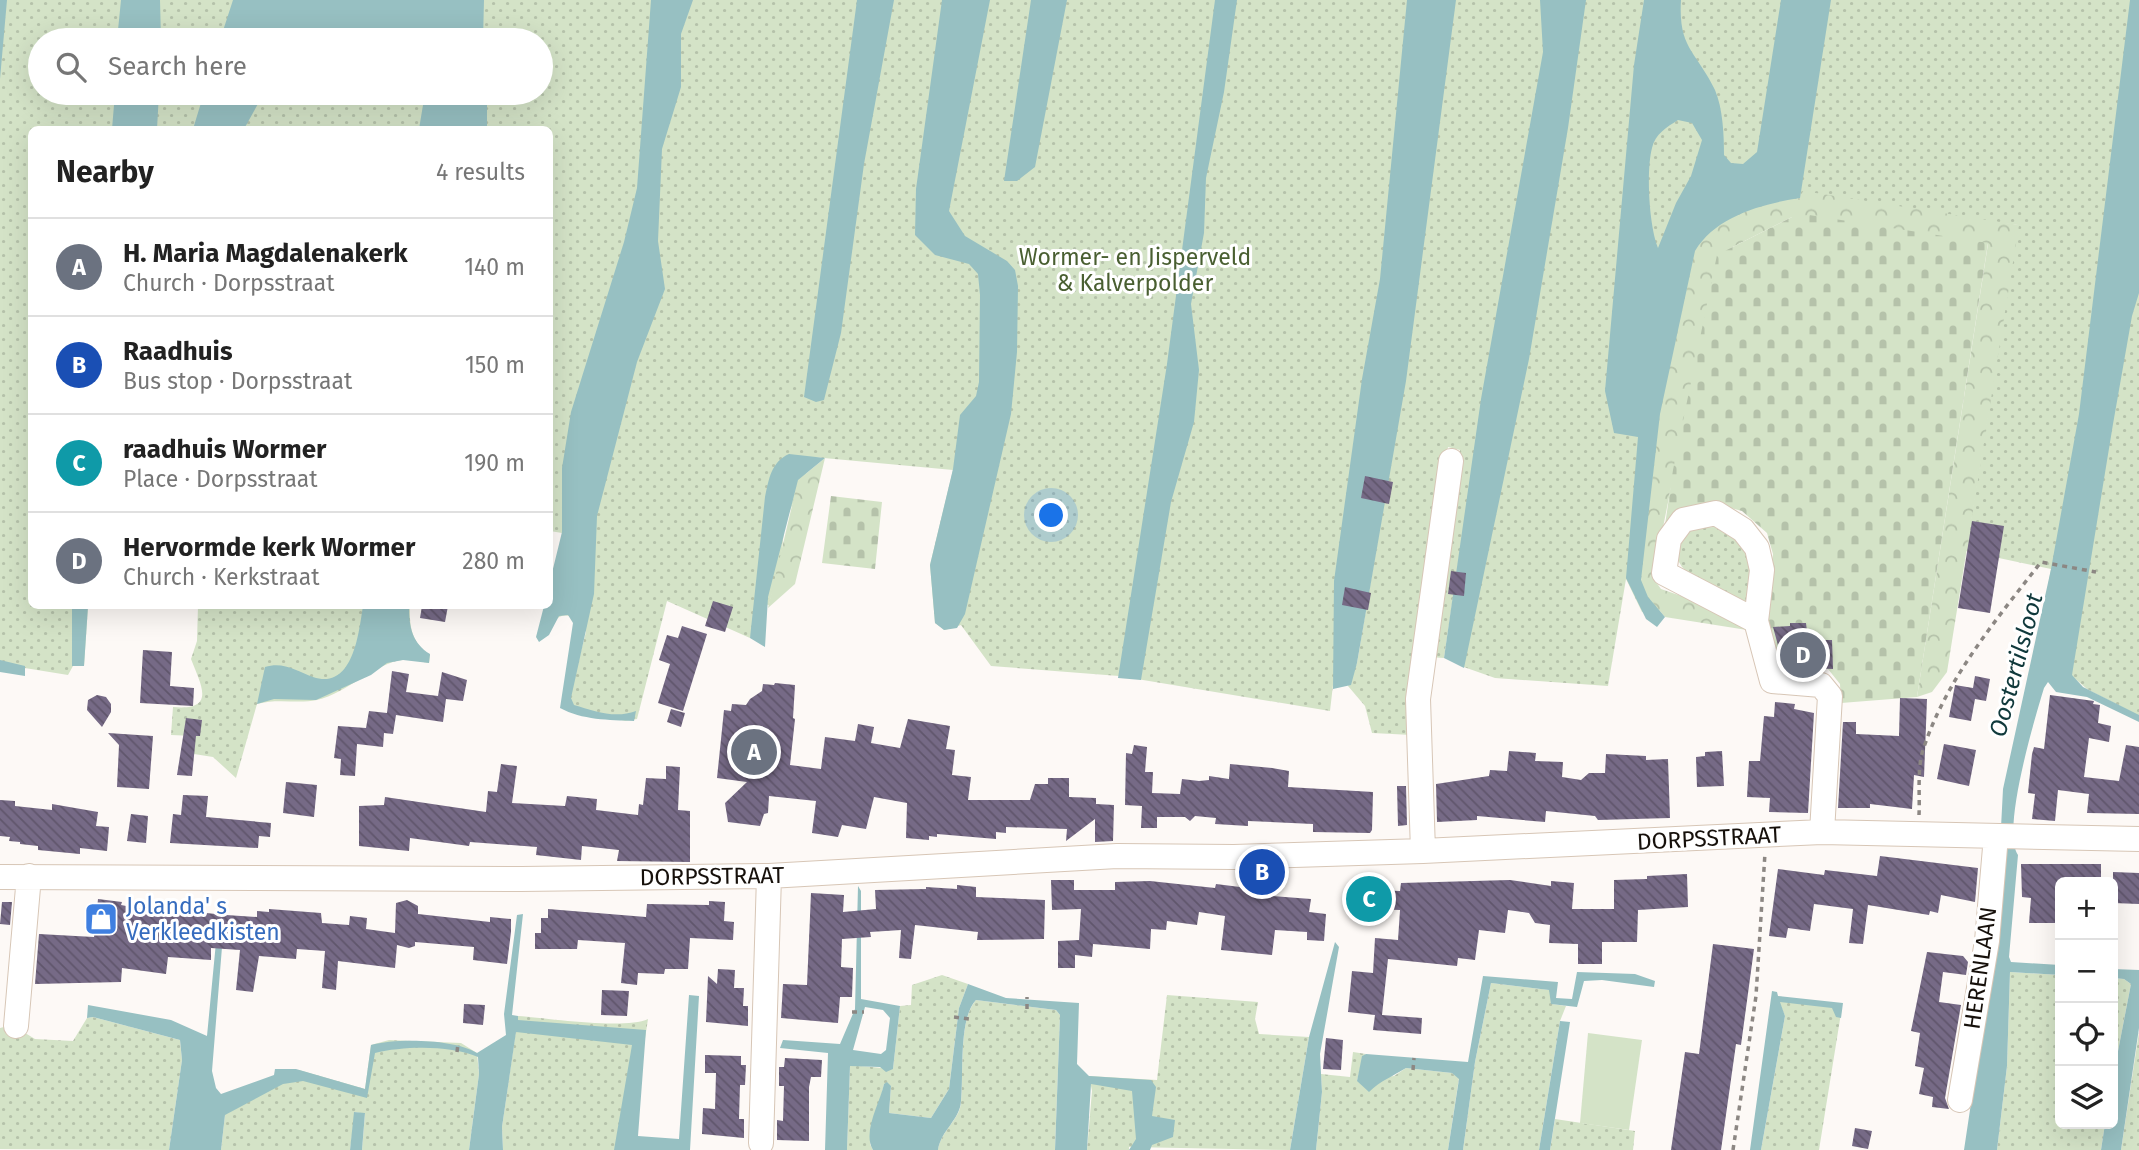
<!DOCTYPE html>
<meta charset="utf-8">
<style>
body{margin:0;font-family:"Fira Sans",sans-serif;background:#f2f2f2;color:#222}
.controls{position:absolute;right:21px;bottom:21px;display:grid;overflow:hidden;border-radius:10px;box-shadow:0 7px 28px #0002}
.controls button{width:63px;height:63px;display:grid;place-items:center;padding:0;border:0;border-bottom:2px solid #e0e0e0;background:#fff;color:#222;font:35px sans-serif}
.you{position:absolute;left:1052px;top:516px;width:24px;height:24px;margin:-18px;border:5px solid #fff;border-radius:50%;background:#1a73e8;box-shadow:0 0 0 10px #1a73e833}
.badge{display:grid;place-items:center;width:46px;height:46px;border-radius:50%;background:#db2777;color:#fff;font-size:23px;font-weight:700}
.pin{position:absolute;translate:-50% -50%;border:4px solid #fff;box-shadow:0 2px 7px #0006}
.list{margin:0;padding:0;list-style:none}
h2{display:flex;justify-content:space-between;align-items:center;height:91px;margin:0;padding:0 28px;font-size:30px}
h2 small{font-size:23px;font-weight:400;color:#767676}
.list li{display:grid;grid-template-columns:46px 1fr auto;gap:21px;align-items:center;box-sizing:border-box;height:98px;padding:0 28px;border-top:2px solid #e0e0e0}
.list b{display:block;font-size:26px;white-space:nowrap}
.list p{margin:0;font-size:23px;white-space:nowrap;color:#767676}
.list em{font-size:23px;font-style:normal;color:#767676}
.icon{flex:none;width:38px;height:38px;fill:none;stroke:currentColor;stroke-width:2;stroke-linecap:round;stroke-linejoin:round}
.map{position:relative;flex:none;width:2139px;height:1150px;overflow:hidden}
.search{position:absolute;background:#fff;box-shadow:0 7px 28px #0002;left:28px;top:28px;width:525px;height:77px;display:flex;align-items:center;gap:18px;box-sizing:border-box;padding:0 24px;border-radius:38px;color:#767676;font-size:26px}
.panel{position:absolute;background:#fff;box-shadow:0 7px 28px #0002;left:28px;top:126px;width:525px;height:483px;border-radius:10px}
.map>svg:first-child{display:block}
.green{fill:url(#green-dots);fill-rule:evenodd}
.forest{fill:url(#forest-crowns)}
.cemetery{fill:url(#cemetery-stones)}
.pitch{fill:#d4e3c7}
.water{fill:#97c0c2;fill-rule:evenodd}
.building{fill:url(#building-back-hatch)}
.lines{fill:none;stroke-linecap:round;stroke-linejoin:round}
.minor-casing{stroke:#d7c6b6;stroke-width:26}
.path{stroke:#8c8783;stroke-width:3.5;stroke-dasharray:5 5;stroke-linecap:butt}
.minor{stroke:#fff;stroke-width:24}
.labels{text-anchor:middle;stroke-width:6;stroke-linejoin:round;paint-order:stroke}
.park-label{font-size:23px;fill:#495f31;stroke:#fff}
.street-label{font-size:23px;fill:#16100b;stroke:#fff}
.shop-label{font-size:23px;fill:#366cbe;stroke:#fff;text-anchor:start}
.water-label{font-size:24px;font-style:italic;fill:#10393b;stroke:#fff}
</style>
<div class="map">
<svg width="2139" height="1150" viewBox="0 0 2139 1150">
<defs>
<pattern id="green-dots" width="8" height="8" patternUnits="userSpaceOnUse" patternTransform="scale(1.75)"><rect width="8" height="8" fill="#d4e3c7"/><path d="M2 2h.1M6 6h.1" fill="none" stroke="#b5c2aa" stroke-width="1.8" stroke-linecap="round"/></pattern>
<pattern id="forest-crowns" width="20" height="18" patternUnits="userSpaceOnUse" patternTransform="scale(1.75)"><rect width="20" height="18" fill="#d4e3c7"/><path d="M2 6a3 3 0 1 1 6 0M12 15a3 3 0 1 1 6 0" fill="none" stroke="#b5c2aa"/></pattern>
<pattern id="cemetery-stones" width="16" height="16" patternUnits="userSpaceOnUse" patternTransform="scale(1.75)"><rect width="16" height="16" fill="#d4e3c7"/><path d="M2 7V4a2 2 0 0 1 4 0v3zM10 15v-3a2 2 0 0 1 4 0v3z" fill="#b5c2aa"/></pattern>
<pattern id="building-back-hatch" width="6" height="6" patternUnits="userSpaceOnUse" patternTransform="scale(1.75)"><rect width="6" height="6" fill="#766a86"/><path d="M-1 5l2 2M0 0l6 6M5-1l2 2" fill="none" stroke="#60566c"/></pattern>
</defs>
<rect width="100%" height="100%" fill="#fdf9f6"/>
<path class="green" d="M 0,0 L 2139,0 L 2139,716 L 2087,689 L 2072,676 L 2034,663 L 2051,569 L 1966,551 L 2018,225 L 1800,198 L 1740,215 L 1641,580 L 1663,616 L 1642,612 L 1626,579 L 1608,686 L 1495,678 L 1461,666 L 1498,439 L 1477,436 L 1444,658 L 1429,657 L 1460,450 L 1448,447 L 1410,701 L 1412,735 L 1372,733 L 1365,706 L 1348,686 L 1357,663 L 1387,485 L 1333,685 L 1330,711 L 1119,676 L 991,666 L 961,625 L 945,630 L 935,623 L 930,565 L 953,470 L 813,457 L 785,522 L 781,559 L 769,605 L 762,604 L 750,638 L 667,601 L 637,719 L 625,721 L 567,704 L 586,632 C 577,619 566,608 553,622 L 562,533 L 550,531 L 550,130 L 32,130 L 32,606 L 88,606 L 84,666 L 73,666 L 68,675 L 0,664 ZM 40,40 L 541,40 L 541,93 L 40,93 Z
M 1715,527 L 1745,546 L 1751,579 L 1748,604 C 1727,594 1678,580 1676,552 C 1676,547 1678,540 1679,535 L 1692,528 Z
M 198,606 L 410,606 C 409,627 412,643 430,655 L 429,663 C 421,662 411,659 402,660 C 376,663 347,693 317,700 C 297,704 278,698 257,704 L 236,778 L 213,757 L 194,754 L 194,736 L 171,735 L 173,707 C 217,711 201,685 191,659 L 197,641 Z
M 2010,972 L 2060,975 L 2060,1124 L 2105,1124 L 2101,1150 L 1997,1150 L 2007,1066 Z
M 942,975 L 968,984 L 959,1008 L 949,1089 L 931,1118 L 889,1113 L 891,1086 L 884,1084 L 870,1144 L 873,1150 L 847,1150 L 850,1065 L 893,1069 L 900,1006 L 911,1005 L 912,985 Z
M 2113,978 L 2124,979 L 2131,984 L 2113,1077 Z
M 1491,983 L 1550,990 L 1552,1004 L 1566,1006 L 1560,1021 L 1539,1150 L 1463,1150 L 1475,1062 Z
M 1167,995 L 1258,1002 L 1255,1019 L 1259,1034 L 1309,1037 L 1290,1150 L 1129,1147 L 1129,1150 L 1087,1150 L 1092,1091 L 1089,1076 L 1157,1080 Z
M 1777,996 L 1842,1007 L 1819,1150 L 1761,1150 L 1785,1016 Z
M 976,1000 L 1056,1010 L 1060,1015 L 1055,1150 L 938,1150 C 941,1130 960,1120 961,1102 C 964,1074 958,1020 976,1000 Z
M 518,1016 C 547,1018 624,1030 648,1019 L 628,1150 L 503,1150 L 502,1127 Z
M 93,1017 L 180,1040 L 182,1060 L 169,1150 L 0,1149 L 0,1028 L 12,1025 L 35,1039 L 73,1041 L 87,1018 Z
M 2139,1032 L 2139,1150 L 2121,1150 Z
M 389,1040 L 461,1043 L 477,1053 L 479,1074 L 469,1150 L 362,1150 L 365,1114 L 355,1112 L 350,1150 L 221,1150 L 225,1115 L 218,1106 L 299,1070 L 365,1089 L 371,1045 Z
M 1353,1052 L 1366,1054 L 1363,1056 L 1357,1081 L 1394,1076 L 1406,1068 L 1452,1073 L 1459,1078 L 1448,1150 L 1316,1150 L 1322,1092 L 1321,1074 L 1350,1077 Z
M 1555,1119 L 1635,1131 L 1633,1150 L 1550,1150 Z"/>
<path class="forest" d="M 1803,191 L 2019,225 L 1947,672 L 1932,692 L 1917,697 L 1988,244 L 1792,217 L 1717,255 L 1653,578 L 1661,589 L 1690,599 L 1747,630 L 1665,617 L 1648,597 L 1641,581 L 1660,414 L 1695,251 C 1716,216 1762,204 1800,198 Z
M 825,458 L 795,584 L 768,608 L 798,480 Z"/>
<path class="cemetery" d="M 1809,215 L 1988,243 L 1917,697 L 1841,703 L 1840,684 L 1828,669 L 1775,669 L 1766,606 L 1773,554 L 1767,533 L 1742,511 L 1708,502 L 1664,532 L 1673,470 L 1717,255 L 1792,217 Z
M 831,496 L 882,502 L 875,569 L 822,563 Z"/>
<path class="pitch" d="M 1588,1033 L 1642,1040 L 1629,1130 L 1580,1123 Z"/>
<path class="water" d="M 0,0 L 7,0 L 0,79 Z
M 121,0 L 160,0 L 161,40 L 117,40 Z
M 233,0 L 484,0 L 483,40 L 432,40 L 424,34 L 360,31 L 349,40 L 220,40 Z
M 651,0 L 693,0 L 681,34 L 681,87 L 662,149 L 658,241 L 665,289 L 637,362 L 597,516 L 594,594 L 571,698 L 574,705 C 594,711 615,719 636,711 L 634,721 C 609,720 582,720 560,708 L 573,623 L 568,615 L 559,616 L 549,635 L 539,642 L 536,637 L 544,606 L 550,606 L 550,581 L 562,532 L 562,468 L 571,412 L 624,242 L 637,188 Z
M 857,0 L 894,0 L 864,164 L 841,333 L 824,400 L 816,402 L 804,397 Z
M 942,0 L 990,0 L 949,211 L 965,236 L 1007,261 L 1015,270 L 1018,286 L 1017,352 L 1011,414 L 965,614 L 957,628 L 944,630 L 935,623 L 930,565 L 953,469 L 960,415 L 976,396 L 979,382 L 980,295 L 978,274 L 969,264 L 935,255 L 915,235 L 916,189 Z
M 1031,0 L 1067,0 L 1035,167 L 1017,181 L 1004,181 Z
M 1215,0 L 1237,0 L 1224,92 L 1206,178 L 1204,233 L 1191,304 L 1199,370 L 1194,422 L 1171,502 L 1141,680 L 1118,678 L 1167,364 Z
M 1407,0 L 1456,0 L 1406,381 L 1357,663 L 1351,685 L 1333,689 L 1334,581 L 1362,379 L 1380,279 Z
M 1540,0 L 1586,0 L 1568,128 L 1529,359 L 1464,668 L 1444,658 L 1481,399 L 1543,52 Z
M 1644,0 L 1681,0 C 1678,49 1697,52 1715,90 C 1723,109 1724,135 1724,155 L 1731,163 L 1743,164 L 1757,152 L 1781,0 L 1831,0 L 1800,198 C 1762,204 1716,216 1695,251 L 1660,414 L 1641,580 L 1648,597 L 1665,617 L 1657,627 L 1646,619 L 1626,578 L 1638,437 L 1614,433 L 1605,391 L 1634,65 ZM 1678,120 L 1692,123 L 1702,140 L 1691,176 L 1676,203 L 1658,248 C 1649,226 1646,171 1652,148 C 1655,134 1667,127 1678,120 Z
M 2130,0 L 2139,0 L 2139,293 L 2132,316 L 2113,424 L 2072,675 L 2083,687 L 2139,715 L 2139,722 L 2087,697 L 2056,692 L 2048,682 L 2044,688 C 2035,718 2001,830 2018,855 L 2009,957 L 2011,962 L 2060,965 L 2060,975 L 2010,972 L 2007,1066 L 1997,1150 L 1964,1150 L 1995,943 L 2003,789 L 2051,569 L 2079,414 Z
M 115,93 L 159,93 L 157,129 L 112,129 Z
M 204,93 L 264,93 L 244,129 L 193,129 Z
M 425,93 L 487,93 L 487,129 L 419,129 Z
M 789,454 L 825,458 L 798,480 L 768,597 L 765,647 L 750,638 L 765,497 C 769,479 771,462 789,454 Z
M 72,606 L 88,606 L 84,666 L 72,666 Z
M 363,606 L 409,606 C 409,627 412,643 430,654 L 429,663 L 403,660 L 387,663 L 371,675 L 316,700 L 274,699 L 257,704 L 265,667 C 283,661 297,671 313,677 C 354,691 359,630 363,606 Z
M 0,660 L 25,666 L 25,676 L 0,672 Z
M 858,886 L 861,891 L 861,999 L 900,1006 L 893,1069 L 886,1072 L 880,1067 L 850,1066 L 847,1150 L 825,1150 L 828,1053 L 780,1048 L 783,1040 L 840,1044 L 855,1009 ZM 865,1007 L 883,1010 L 890,1018 L 886,1050 L 881,1054 L 853,1050 Z
M 225,910 L 212,1071 L 216,1088 L 221,1094 L 274,1075 L 275,1069 L 296,1069 L 365,1089 L 371,1045 C 397,1038 454,1039 477,1053 L 506,1035 L 504,1014 L 517,915 L 523,914 L 512,1015 L 518,1016 L 518,1020 L 646,1030 L 638,1136 L 679,1139 L 689,995 L 699,996 L 690,1150 L 614,1150 L 632,1045 L 516,1032 L 502,1127 L 503,1150 L 469,1150 L 479,1074 L 478,1057 C 450,1045 404,1046 375,1053 L 367,1098 L 303,1081 L 283,1084 L 225,1115 L 221,1150 L 169,1150 L 182,1060 L 180,1040 L 93,1017 L 87,1018 L 88,1005 L 171,1020 L 207,1036 L 219,911 Z
M 1335,942 L 1339,947 L 1320,1054 L 1322,1092 L 1316,1150 L 1290,1150 L 1309,1037 Z
M 2113,969 L 2139,970 L 2139,1028 L 2121,1150 L 2101,1150 L 2105,1124 L 2113,1124 L 2113,1077 L 2131,984 L 2124,979 L 2113,978 Z
M 1577,972 L 1635,974 L 1655,981 L 1654,987 L 1602,980 L 1584,981 L 1577,1007 L 1551,1004 L 1549,990 L 1491,983 L 1475,1062 L 1463,1150 L 1448,1150 L 1459,1079 L 1452,1073 L 1406,1068 C 1392,1077 1381,1080 1369,1092 L 1357,1081 L 1362,1056 L 1366,1054 L 1468,1062 L 1483,976 L 1558,982 L 1556,998 L 1572,999 Z
M 968,984 L 1006,998 L 1079,1003 L 1077,1064 L 1089,1076 L 1151,1080 L 1156,1087 L 1152,1116 L 1175,1120 L 1173,1137 L 1152,1145 L 1150,1150 L 1129,1150 L 1136,1139 L 1132,1091 L 1091,1084 L 1087,1150 L 1055,1150 L 1060,1015 L 1056,1010 L 976,1000 C 958,1019 964,1075 961,1101 C 960,1120 941,1130 938,1150 L 873,1150 C 862,1132 880,1103 884,1084 L 887,1082 L 891,1086 L 889,1113 L 931,1118 L 949,1089 L 959,1008 Z
M 1772,991 L 1777,992 L 1778,996 L 1843,1003 L 1841,1018 L 1836,1017 L 1832,1008 L 1780,1002 L 1785,1016 L 1761,1150 L 1750,1150 Z
M 1560,1021 L 1570,1022 L 1550,1150 L 1539,1150 Z
M 354,1112 L 365,1113 L 362,1150 L 350,1150 Z"/>
<path class="building" d="M 1365,476 L 1393,482 L 1389,504 L 1361,498 Z
M 1972,521 L 2004,526 L 1990,613 L 1958,608 Z
M 1451,571 L 1466,573 L 1464,596 L 1448,594 Z
M 1345,587 L 1371,593 L 1368,610 L 1342,605 Z
M 713,601 L 733,607 L 725,632 L 705,626 Z
M 422,606 L 448,606 L 445,622 L 420,618 Z
M 1790,623 L 1806,623 L 1808,640 L 1832,640 L 1833,669 L 1784,667 L 1773,627 L 1790,626 Z
M 682,626 L 707,634 L 683,711 L 658,703 L 670,664 L 659,660 L 667,635 L 678,638 Z
M 143,650 L 172,652 L 170,686 L 194,688 L 193,706 L 140,703 Z
M 392,671 L 409,674 L 406,692 L 438,696 L 442,672 L 467,680 L 463,701 L 446,699 L 443,722 L 396,715 L 393,734 L 384,733 L 383,747 L 357,744 L 355,776 L 340,775 L 341,759 L 334,758 L 338,726 L 366,728 L 369,711 L 387,713 Z
M 1975,676 L 1990,679 L 1986,701 L 1975,699 L 1971,721 L 1949,717 L 1955,685 L 1973,688 Z
M 775,683 L 795,685 L 793,718 L 795,719 L 790,765 L 821,769 L 825,737 L 855,741 L 858,724 L 874,727 L 871,743 L 900,748 L 908,719 L 950,726 L 946,749 L 955,750 L 952,775 L 971,777 L 968,800 L 1030,800 L 1035,784 L 1048,784 L 1048,778 L 1069,778 L 1069,797 L 1096,798 L 1096,804 L 1114,805 L 1113,841 L 1095,842 L 1095,819 L 1066,841 L 1067,829 L 1006,827 L 1006,833 L 996,832 L 996,839 L 937,834 L 937,837 L 929,836 L 929,840 L 906,838 L 907,803 L 874,797 L 866,829 L 842,825 L 838,837 L 812,833 L 816,801 L 769,796 L 768,813 L 764,814 L 760,826 L 728,822 L 725,803 L 747,782 L 717,778 L 724,710 L 731,711 L 732,704 L 746,705 L 750,699 L 762,691 L 763,684 L 774,685 Z
M 97,695 L 106,697 L 111,704 L 111,712 L 102,727 L 87,710 L 88,700 Z
M 2050,695 L 2094,701 L 2093,704 L 2100,705 L 2098,723 L 2111,726 L 2109,742 L 2089,738 L 2084,777 L 2119,781 L 2126,745 L 2139,747 L 2139,814 L 2087,813 L 2089,794 L 2058,790 L 2055,821 L 2032,819 L 2035,794 L 2028,793 L 2032,754 L 2034,747 L 2044,749 Z
M 1900,698 L 1927,699 L 1924,777 L 1914,775 L 1912,809 L 1870,804 L 1870,808 L 1838,808 L 1843,722 L 1856,722 L 1856,734 L 1899,736 Z
M 1775,702 L 1795,704 L 1794,709 L 1814,713 L 1808,813 L 1769,812 L 1770,798 L 1747,797 L 1749,761 L 1760,761 L 1764,716 L 1774,717 Z
M 671,709 L 685,713 L 681,727 L 667,722 Z
M 186,718 L 202,720 L 200,736 L 196,736 L 192,776 L 177,775 Z
M 108,733 L 153,736 L 149,789 L 117,787 L 119,745 Z
M 1944,744 L 1976,750 L 1969,786 L 1937,779 Z
M 1134,745 L 1147,747 L 1145,772 L 1153,772 L 1152,793 L 1180,794 L 1182,779 L 1199,781 L 1209,780 L 1209,776 L 1229,779 L 1230,764 L 1272,768 L 1289,771 L 1288,787 L 1373,792 L 1372,830 L 1370,833 L 1313,832 L 1313,824 L 1248,821 L 1248,826 L 1215,824 L 1216,818 L 1195,816 L 1190,821 L 1185,817 L 1157,817 L 1157,828 L 1141,828 L 1142,806 L 1125,805 L 1126,753 L 1132,754 Z
M 1509,751 L 1536,753 L 1535,761 L 1563,762 L 1562,777 L 1581,780 L 1589,773 L 1605,773 L 1606,754 L 1646,756 L 1646,760 L 1668,759 L 1670,818 L 1598,820 L 1595,816 L 1546,811 L 1545,822 L 1477,816 L 1477,820 L 1437,822 L 1436,784 L 1489,776 L 1490,770 L 1507,771 Z
M 1722,751 L 1724,786 L 1697,787 L 1696,757 L 1705,756 L 1705,752 Z
M 501,764 L 517,766 L 512,803 L 565,806 L 567,796 L 597,799 L 596,810 L 638,815 L 639,804 L 643,805 L 646,778 L 666,779 L 666,766 L 680,767 L 678,810 L 690,811 L 690,862 L 617,861 L 619,850 L 582,846 L 581,860 L 536,855 L 537,847 L 470,842 L 469,846 L 410,838 L 409,851 L 359,846 L 359,806 L 384,805 L 385,797 L 486,812 L 488,791 L 497,792 Z
M 286,782 L 317,785 L 314,817 L 283,813 Z
M 1397,786 L 1406,786 L 1407,825 L 1398,826 Z
M 183,795 L 208,796 L 206,817 L 271,823 L 270,837 L 259,836 L 258,848 L 170,843 L 173,814 L 181,815 Z
M 0,800 L 15,801 L 15,806 L 52,810 L 52,804 L 98,812 L 96,826 L 109,827 L 107,851 L 80,848 L 80,854 L 38,850 L 38,846 L 20,844 L 20,842 L 9,841 L 10,837 L 0,836 Z
M 131,814 L 148,816 L 146,843 L 127,841 Z
M 1880,856 L 1978,868 L 1975,902 L 1941,895 L 1938,913 L 1930,911 L 1929,915 L 1868,905 L 1863,944 L 1849,943 L 1853,909 L 1814,904 L 1810,931 L 1788,928 L 1786,938 L 1769,936 L 1778,869 L 1824,875 L 1825,870 L 1877,876 Z
M 2021,864 L 2101,864 L 2101,882 L 2060,882 L 2060,917 L 2055,916 L 2055,923 L 2029,923 L 2031,898 L 2022,897 Z
M 2113,872 L 2139,873 L 2139,904 L 2113,903 Z
M 1687,874 L 1688,907 L 1638,910 L 1637,942 L 1602,942 L 1602,964 L 1578,964 L 1578,944 L 1549,943 L 1550,925 L 1535,923 L 1529,913 L 1508,910 L 1505,933 L 1479,930 L 1475,960 L 1458,958 L 1457,966 L 1388,959 L 1382,1015 L 1422,1018 L 1421,1034 L 1373,1030 L 1375,1015 L 1348,1012 L 1352,971 L 1373,973 L 1375,938 L 1398,940 L 1400,910 L 1345,908 L 1346,889 L 1400,891 L 1401,883 L 1510,880 L 1551,886 L 1551,881 L 1574,883 L 1572,909 L 1614,909 L 1614,880 L 1647,879 L 1647,876 Z
M 1051,880 L 1074,880 L 1074,890 L 1115,890 L 1115,882 L 1150,881 L 1215,888 L 1216,884 L 1273,891 L 1272,896 L 1311,899 L 1309,912 L 1326,914 L 1324,941 L 1307,940 L 1307,932 L 1275,930 L 1272,955 L 1221,950 L 1225,916 L 1199,912 L 1197,925 L 1167,921 L 1166,930 L 1151,929 L 1150,949 L 1093,944 L 1092,957 L 1075,955 L 1075,968 L 1058,968 L 1058,941 L 1079,940 L 1081,909 L 1052,910 Z
M 957,885 L 976,887 L 976,897 L 1045,900 L 1044,939 L 977,940 L 978,932 L 915,925 L 911,959 L 899,958 L 901,930 L 870,932 L 871,937 L 842,939 L 841,967 L 853,968 L 852,997 L 840,997 L 838,1023 L 781,1018 L 783,984 L 807,985 L 811,893 L 844,895 L 843,912 L 876,909 L 875,890 L 926,889 L 926,887 L 957,889 Z
M 98,899 L 122,902 L 121,905 L 137,908 L 154,910 L 155,903 L 186,908 L 186,911 L 226,915 L 257,917 L 257,911 L 269,912 L 269,909 L 321,913 L 322,923 L 349,925 L 350,916 L 367,918 L 366,929 L 395,933 L 396,903 L 407,900 L 418,906 L 418,914 L 490,922 L 490,917 L 511,919 L 511,932 L 507,964 L 473,960 L 474,947 L 415,942 L 415,946 L 409,948 L 397,945 L 395,968 L 338,961 L 336,990 L 322,988 L 325,951 L 297,949 L 296,959 L 259,956 L 253,992 L 236,990 L 240,950 L 211,948 L 211,960 L 168,957 L 166,974 L 122,968 L 121,982 L 35,984 L 39,934 L 94,937 Z
M 709,901 L 725,902 L 724,921 L 734,922 L 733,940 L 690,938 L 688,969 L 665,969 L 664,974 L 638,973 L 637,985 L 621,983 L 625,943 L 578,940 L 577,949 L 535,949 L 535,933 L 541,933 L 541,918 L 548,918 L 548,909 L 646,917 L 647,904 L 709,905 Z
M 2,902 L 12,902 L 10,925 L 0,924 Z
M 1713,944 L 1754,949 L 1741,1045 L 1736,1044 L 1721,1150 L 1671,1150 L 1685,1052 L 1699,1054 Z
M 1927,952 L 1963,956 L 1968,962 L 1966,975 L 1943,972 L 1939,1002 L 1961,1005 L 1945,1098 L 1949,1109 L 1932,1107 L 1933,1097 L 1919,1094 L 1924,1068 L 1915,1066 L 1920,1033 L 1911,1031 Z
M 718,969 L 735,970 L 734,988 L 744,988 L 743,1006 L 748,1006 L 748,1026 L 706,1022 L 708,976 L 717,984 Z
M 602,990 L 629,991 L 627,1016 L 601,1015 Z
M 464,1004 L 485,1005 L 483,1025 L 463,1023 Z
M 1326,1038 L 1343,1040 L 1341,1070 L 1323,1069 Z
M 705,1055 L 741,1056 L 741,1065 L 746,1065 L 745,1085 L 740,1085 L 739,1119 L 744,1119 L 744,1138 L 702,1134 L 703,1108 L 715,1109 L 716,1073 L 705,1073 Z
M 785,1058 L 822,1060 L 821,1077 L 811,1077 L 809,1087 L 809,1141 L 777,1140 L 777,1120 L 783,1121 L 784,1086 L 779,1086 L 779,1067 L 784,1067 Z
M 1855,1128 L 1872,1131 L 1868,1149 L 1852,1146 Z"/>
<g class="lines">
<defs>
<path id="minor" d="M 1756,621 L 1664,573 L 1669,539 L 1683,520 L 1716,513 L 1743,530 L 1757,548 L 1762,570 L 1756,621 L 1772,681 L 1821,685 L 1830,696 L 1822,832
M 1423,851 L 1418,699 L 1451,461
M 0,877 L 521,879 L 769,876 L 1117,856 L 1234,857 L 1423,851 L 1822,832 L 2139,839
M 16,1026 L 29,876
M 1960,1100 L 1987,941 L 1996,836
M 761,1143 L 769,876"/>
</defs>
<use href="#minor" class="minor-casing"/>
<path class="path" d="M 1919,815 C 1920,795 1917,769 1923,750 C 1946,679 1996,620 2041,562 L 2096,572
M 1027,1009 L 1027,997
M 852,1012 L 864,1012
M 954,1017 L 969,1019
M 457,1052 L 458,1044
M 1413,1070 L 1414,1058
M 1733,1150 L 1756,996 L 1765,853"/>
<use href="#minor" class="minor"/>
</g>
<defs>
<symbol id="shop-square" viewBox="-11 -11 22 22"><rect x="-9" y="-9" width="18" height="18" rx="4" fill="#3f7fe0" stroke="#fff"/><path d="M-5-2.5h2.3a2.7 3.5 0 0 1 5.4 0H5L5.5 6h-11ZM-1.5-2.5h3a1.5 2.3 0 0 0-3 0Z" fill="#fff"/></symbol>
</defs>
<g fill-rule="evenodd">
<use href="#shop-square" x="82" y="900" width="38" height="38"/>
</g>
<g class="labels">
<g class="park-label">
<text x="1135" y="265">Wormer- en Jisperveld<tspan x="1135" dy="26">&amp; Kalverpolder</tspan></text>
</g>
<g class="street-label">
<text transform="translate(1709 838) rotate(-3)" y="8">DORPSSTRAAT</text>
<text transform="translate(712 876) rotate(-1)" y="8">DORPSSTRAAT</text>
<text transform="translate(1980 968) rotate(-82)" y="8">HERENLAAN</text>
</g>
<g class="shop-label">
<text x="126" y="914">Jolanda' s<tspan x="126" dy="26">Verkleedkisten</tspan></text>
</g>
<g class="water-label">
<text transform="translate(2016 665) rotate(-75)" y="8">Oostertilsloot</text>
</g>
</g>
</svg>
<div class="controls">
<button>+</button>
<button>−</button>
<button><svg class="icon" aria-label="locate" viewBox="0 0 24 24"><circle cx="12" cy="12" r="6"/><path d="M12 2v4M12 18v4M2 12h4M18 12h4"/></svg></button>
<button><svg class="icon" aria-label="layers" viewBox="0 0 24 24"><path d="M12 4l9 5-9 5-9-5zM3 14l9 5 9-5"/></svg></button>
</div>
<div class="you"></div>
<div class="pin badge" style="left:754px;top:752px;background:#6b7280">A</div>
<div class="pin badge" style="left:1262px;top:872px;background:#1a4fb4">B</div>
<div class="pin badge" style="left:1369px;top:899px;background:#0f9aa8">C</div>
<div class="pin badge" style="left:1803px;top:655px;background:#6b7280">D</div>
<div class="search"><svg class="icon" aria-label="search" viewBox="0 0 24 24"><circle cx="10" cy="10" r="6"/><path d="M15 15l6 6"/></svg>Search here</div>
<section class="panel">
<h2>Nearby<small>4 results</small></h2>
<ul class="list">
<li><span class="badge" style="background:#6b7280">A</span><div><b>H. Maria Magdalenakerk</b><p>Church · Dorpsstraat</p></div><em>140 m</em></li>
<li><span class="badge" style="background:#1a4fb4">B</span><div><b>Raadhuis</b><p>Bus stop · Dorpsstraat</p></div><em>150 m</em></li>
<li><span class="badge" style="background:#0f9aa8">C</span><div><b>raadhuis Wormer</b><p>Place · Dorpsstraat</p></div><em>190 m</em></li>
<li><span class="badge" style="background:#6b7280">D</span><div><b>Hervormde kerk Wormer</b><p>Church · Kerkstraat</p></div><em>280 m</em></li>
</ul>
</section>
</div>
